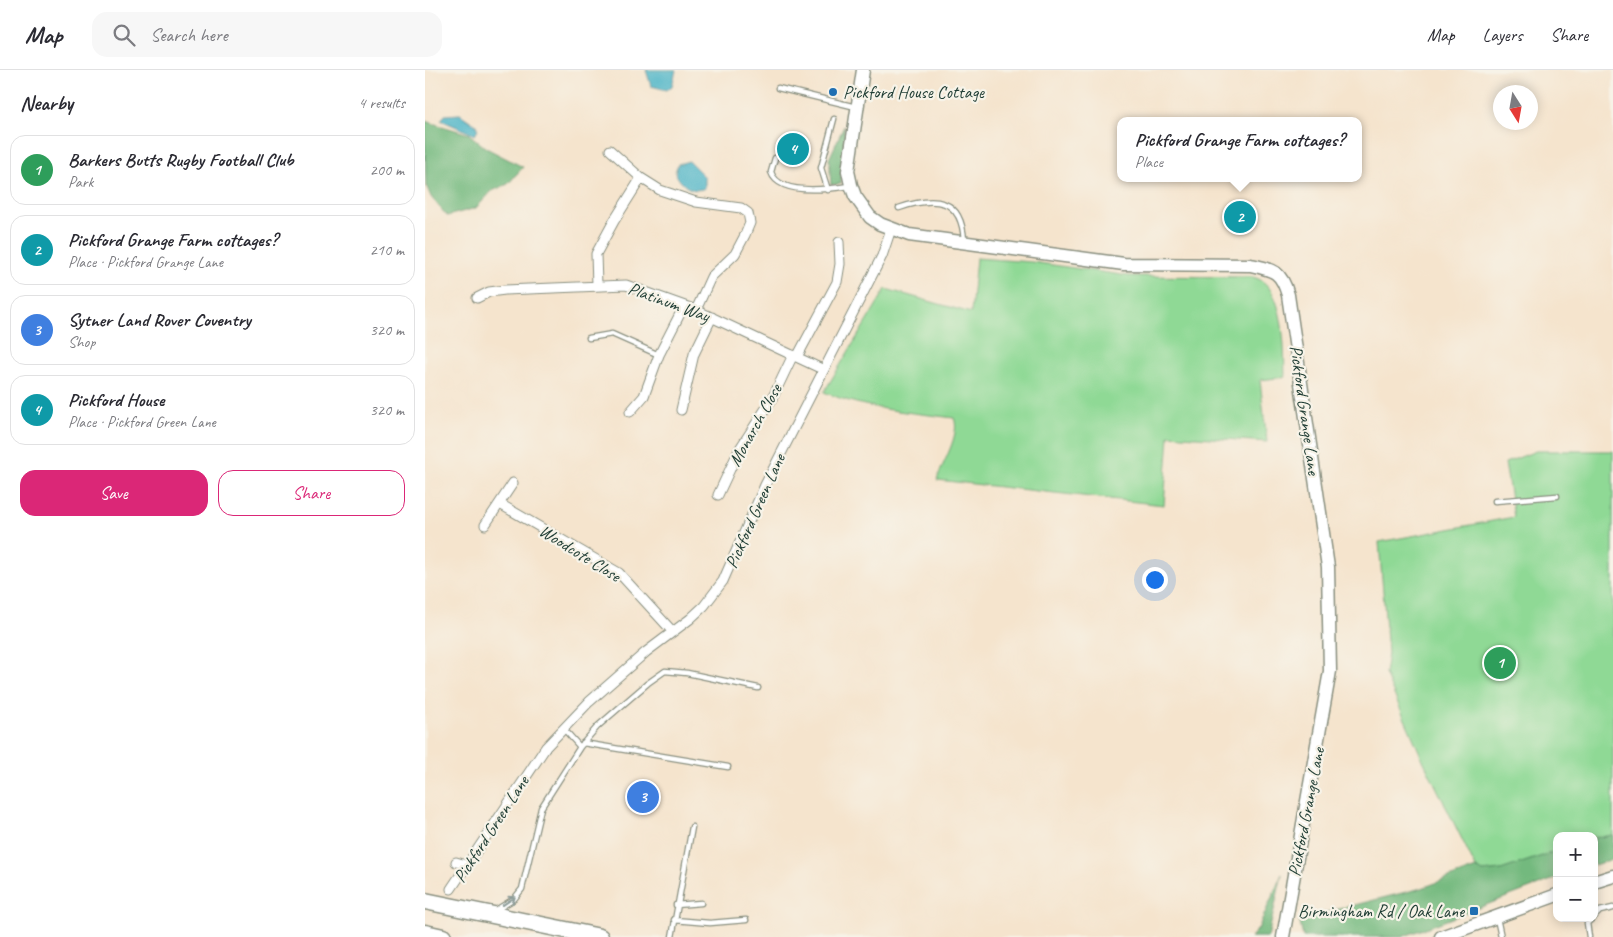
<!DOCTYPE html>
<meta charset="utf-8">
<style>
body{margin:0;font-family:Caveat,sans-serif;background:#f7f7f7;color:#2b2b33}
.controls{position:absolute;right:15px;bottom:15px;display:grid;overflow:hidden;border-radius:10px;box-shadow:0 2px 12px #0003}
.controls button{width:45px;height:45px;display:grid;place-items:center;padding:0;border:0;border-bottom:1px solid #e1e1e2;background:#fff;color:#2b2b33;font:25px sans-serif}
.compass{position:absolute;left:1068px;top:15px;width:45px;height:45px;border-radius:50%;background:#fff;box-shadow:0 2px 12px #0003;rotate:169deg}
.you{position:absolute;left:729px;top:509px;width:18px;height:18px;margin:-12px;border:4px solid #fff;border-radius:50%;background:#1a73e8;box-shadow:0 0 0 8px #1a73e833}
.badge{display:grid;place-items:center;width:32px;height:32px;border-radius:50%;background:#db2777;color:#fff;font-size:16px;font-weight:700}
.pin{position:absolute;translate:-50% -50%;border:2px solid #fff;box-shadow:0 1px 5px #0006}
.popup{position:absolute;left:692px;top:47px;width:245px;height:65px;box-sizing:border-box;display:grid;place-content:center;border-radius:10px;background:#fff;filter:drop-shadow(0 1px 4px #0005);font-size:16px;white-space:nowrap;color:#7c7c81}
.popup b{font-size:19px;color:#2b2b33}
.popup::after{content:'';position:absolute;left:50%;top:100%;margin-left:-10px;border:10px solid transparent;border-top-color:#fff}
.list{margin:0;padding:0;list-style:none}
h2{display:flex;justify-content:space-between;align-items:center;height:65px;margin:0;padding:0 20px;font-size:21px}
h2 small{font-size:16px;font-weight:400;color:#7c7c81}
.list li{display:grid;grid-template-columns:32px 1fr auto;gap:15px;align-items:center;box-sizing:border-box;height:70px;margin:0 10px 10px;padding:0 10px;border:1px solid #e1e1e2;border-radius:15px}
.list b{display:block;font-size:19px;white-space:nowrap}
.list p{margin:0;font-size:16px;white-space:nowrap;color:#7c7c81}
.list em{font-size:16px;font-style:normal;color:#7c7c81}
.actions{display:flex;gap:10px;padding:15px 20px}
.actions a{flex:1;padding:11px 0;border:1px solid #db2777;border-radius:15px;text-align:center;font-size:18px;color:#db2777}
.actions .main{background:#db2777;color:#fff}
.icon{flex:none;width:28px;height:28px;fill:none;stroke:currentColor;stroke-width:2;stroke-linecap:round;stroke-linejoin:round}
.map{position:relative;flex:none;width:1188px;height:867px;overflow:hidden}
header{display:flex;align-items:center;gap:30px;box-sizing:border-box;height:70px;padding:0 25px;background:#fff;border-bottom:1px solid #e1e1e2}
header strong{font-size:24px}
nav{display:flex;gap:28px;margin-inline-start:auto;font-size:18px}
.search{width:350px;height:45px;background:#f7f7f7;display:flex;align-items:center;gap:12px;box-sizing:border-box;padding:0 18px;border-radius:15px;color:#7c7c81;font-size:19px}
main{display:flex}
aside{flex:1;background:#fff}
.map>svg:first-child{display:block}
.green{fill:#8fd995;stroke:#578b64}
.forest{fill:#73b97e;stroke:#497b59}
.water{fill:#48b3c6;stroke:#34787d}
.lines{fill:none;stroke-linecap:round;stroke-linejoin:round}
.lane-casing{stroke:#8a9080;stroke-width:7}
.street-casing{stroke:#8a9080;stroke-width:11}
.secondary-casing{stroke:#8a9080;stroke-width:15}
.highway-casing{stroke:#8a9080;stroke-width:19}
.lane{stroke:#fff;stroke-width:4.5}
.street{stroke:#fff;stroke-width:9}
.secondary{stroke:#fff;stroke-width:12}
.highway{stroke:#fff;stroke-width:16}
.oneway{stroke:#8f9e9a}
.poi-dot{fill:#1f6fb2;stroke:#f7f3e8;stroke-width:2}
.labels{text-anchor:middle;stroke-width:4.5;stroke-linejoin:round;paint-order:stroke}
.poi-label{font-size:18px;fill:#1f3d34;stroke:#f7f3e8;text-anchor:start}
.street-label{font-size:18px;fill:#1f3d34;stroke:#f7f3e8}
</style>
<header>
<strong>Map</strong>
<div class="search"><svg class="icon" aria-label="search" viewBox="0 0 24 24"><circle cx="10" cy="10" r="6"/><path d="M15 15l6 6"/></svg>Search here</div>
<nav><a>Map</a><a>Layers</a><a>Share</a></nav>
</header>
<main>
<aside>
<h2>Nearby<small>4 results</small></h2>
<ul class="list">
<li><span class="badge" style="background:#2e9e5b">1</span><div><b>Barkers Butts Rugby Football Club</b><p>Park</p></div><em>200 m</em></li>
<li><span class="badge" style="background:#0f9aa8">2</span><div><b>Pickford Grange Farm cottages?</b><p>Place · Pickford Grange Lane</p></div><em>210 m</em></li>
<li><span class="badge" style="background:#3f7fe0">3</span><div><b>Sytner Land Rover Coventry</b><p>Shop</p></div><em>320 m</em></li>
<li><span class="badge" style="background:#0f9aa8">4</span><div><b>Pickford House</b><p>Place · Pickford Green Lane</p></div><em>320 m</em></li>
</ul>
<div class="actions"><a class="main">Save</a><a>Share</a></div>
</aside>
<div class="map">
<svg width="1188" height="867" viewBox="0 0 1188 867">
<rect width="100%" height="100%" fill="#f7f3e8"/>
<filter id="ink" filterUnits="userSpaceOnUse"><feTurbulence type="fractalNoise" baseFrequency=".02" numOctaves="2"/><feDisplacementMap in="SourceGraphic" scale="10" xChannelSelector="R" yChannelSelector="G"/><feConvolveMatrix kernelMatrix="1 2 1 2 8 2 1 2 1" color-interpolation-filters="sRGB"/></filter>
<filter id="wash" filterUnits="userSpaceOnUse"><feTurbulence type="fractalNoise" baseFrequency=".0096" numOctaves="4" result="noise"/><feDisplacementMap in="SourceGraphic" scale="20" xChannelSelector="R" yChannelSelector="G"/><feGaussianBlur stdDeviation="1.12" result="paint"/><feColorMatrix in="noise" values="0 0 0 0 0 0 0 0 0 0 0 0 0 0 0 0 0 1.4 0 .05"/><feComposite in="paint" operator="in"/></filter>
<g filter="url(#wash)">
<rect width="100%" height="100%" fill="#f5e4cd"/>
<path class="green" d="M 551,188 L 607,192 L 704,206 L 828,207 C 861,214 859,280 860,307 L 835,310 L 842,372 L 744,365 L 739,435 L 512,410 C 517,393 536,365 529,348 C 484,342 441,340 399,322 L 461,219 L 546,243 Z
M 1111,381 L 1188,381 L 1188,765 L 1169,768 L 1169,766 L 1132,766 L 1132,781 L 1076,800 L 1058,802 L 1051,798 L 997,688 L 960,604 L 963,583 L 954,472 L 1089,447 L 1080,393 Z"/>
<path class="forest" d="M 0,51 L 44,64 L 61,78 L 98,97 L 83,114 L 67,121 L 51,138 L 22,146 L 6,127 L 1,115 Z
M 419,56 C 421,63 416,103 416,114 L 406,115 L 404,89 Z
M 1188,765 L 1188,789 L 1169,795 L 1169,768 Z
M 1132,781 L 1132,808 L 977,867 L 878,867 L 874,849 L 997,818 L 1051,798 L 1058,802 L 1076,800 Z
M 857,804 L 843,867 L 826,867 L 833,859 Z"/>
<path class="water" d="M 221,0 L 251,0 L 247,16 L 242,20 L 226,16 Z
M 35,44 L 51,55 L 53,60 L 50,65 L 16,50 L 20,45 Z
M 264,91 L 280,107 L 280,118 C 266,124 255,114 250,102 L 253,94 Z"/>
</g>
<g filter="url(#ink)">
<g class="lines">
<defs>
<path id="lane" d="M 353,18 L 431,37
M 350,88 L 346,102 C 354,126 405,119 424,116
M 403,120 L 396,98 L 409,49
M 474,138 C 509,126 537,127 539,171
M 164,268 L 187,264 L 234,285
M 1070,431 L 1132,426
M 138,658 L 155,677
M 158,673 L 303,697
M 251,835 L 276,833
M 71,840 L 89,829 L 97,819 L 116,738 L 155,677 L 173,656 L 223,613 L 240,601 L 262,603 L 333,618
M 1169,847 L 1175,841 L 1188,838
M 1072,848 L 1076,867
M 249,850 L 285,853 L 321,850
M 247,867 L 267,757
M 1164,867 L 1162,853 L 1168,848"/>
<path id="street" d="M 185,80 L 216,108 L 235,120 L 271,132 L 316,138 L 323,143 L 325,153 L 320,165 L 310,184 L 286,207 L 271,240
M 172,215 L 171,184 L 189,151 L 216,108
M 52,228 L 64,222 L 80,220 L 201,215 L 271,240 L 397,299
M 372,287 L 412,212 L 415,194 L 414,172
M 256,340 L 269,284 L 287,247
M 205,342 L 219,326 L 234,285 L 259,236
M 293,425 L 314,380 L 347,329 L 368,285
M 75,434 L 194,503 L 248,562
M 60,455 L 88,413
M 31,792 L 41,795
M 26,819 L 121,677 L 164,632 L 221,582 L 265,549 L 279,536 L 298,511 L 340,415 L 457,186 L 466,159"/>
<path id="secondary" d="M 438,0 L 423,101 L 426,115 L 430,126 L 445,147 L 455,154 L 484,165 L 699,194 L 826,195 C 849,200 856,201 863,225 L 903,497 L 905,601 L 858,867
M 1169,812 L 1188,806
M 1016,867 L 1132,825"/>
<path id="highway" d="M 0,831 L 175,867
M 0,863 L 18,867"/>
</defs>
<use href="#lane" class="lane-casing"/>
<use href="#street" class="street-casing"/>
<use href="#secondary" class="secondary-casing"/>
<use href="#highway" class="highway-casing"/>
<use href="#lane" class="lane"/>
<use href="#street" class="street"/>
<use href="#secondary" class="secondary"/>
<use href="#highway" class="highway"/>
</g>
<defs><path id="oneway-shaft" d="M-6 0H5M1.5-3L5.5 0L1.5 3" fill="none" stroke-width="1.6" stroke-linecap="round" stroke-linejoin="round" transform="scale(1.25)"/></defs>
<use class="oneway" href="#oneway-shaft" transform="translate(84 831) rotate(-34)"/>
</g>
<g class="poi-dot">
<circle cx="408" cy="22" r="5"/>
<rect x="1044" y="836" width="10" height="10" rx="2.5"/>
</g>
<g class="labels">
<g class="poi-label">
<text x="418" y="28">Pickford House Cottage</text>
<text x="1039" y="847" text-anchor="end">Birmingham Rd / Oak Lane</text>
</g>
<g class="street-label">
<text transform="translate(244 232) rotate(20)" y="6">Platinum Way</text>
<text transform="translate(880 340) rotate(82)" y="6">Pickford Grange Lane</text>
<text transform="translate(330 355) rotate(-61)" y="6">Monarch Close</text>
<text transform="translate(330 441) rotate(-66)" y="6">Pickford Green Lane</text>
<text transform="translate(155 483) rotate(32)" y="6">Woodcote Close</text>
<text transform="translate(881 742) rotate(-79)" y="6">Pickford Grange Lane</text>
<text transform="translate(66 759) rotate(-57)" y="6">Pickford Green Lane</text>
</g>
</g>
</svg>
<div class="controls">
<button>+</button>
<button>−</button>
</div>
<svg class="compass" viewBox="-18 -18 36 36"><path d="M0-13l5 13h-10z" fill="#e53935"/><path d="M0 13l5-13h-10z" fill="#7c7c81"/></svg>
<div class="you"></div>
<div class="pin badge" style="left:1075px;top:593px;background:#2e9e5b">1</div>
<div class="pin badge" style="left:815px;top:147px;background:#0f9aa8">2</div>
<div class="popup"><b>Pickford Grange Farm cottages?</b>Place</div>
<div class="pin badge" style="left:218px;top:727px;background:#3f7fe0">3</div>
<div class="pin badge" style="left:368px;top:79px;background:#0f9aa8">4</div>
</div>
</main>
